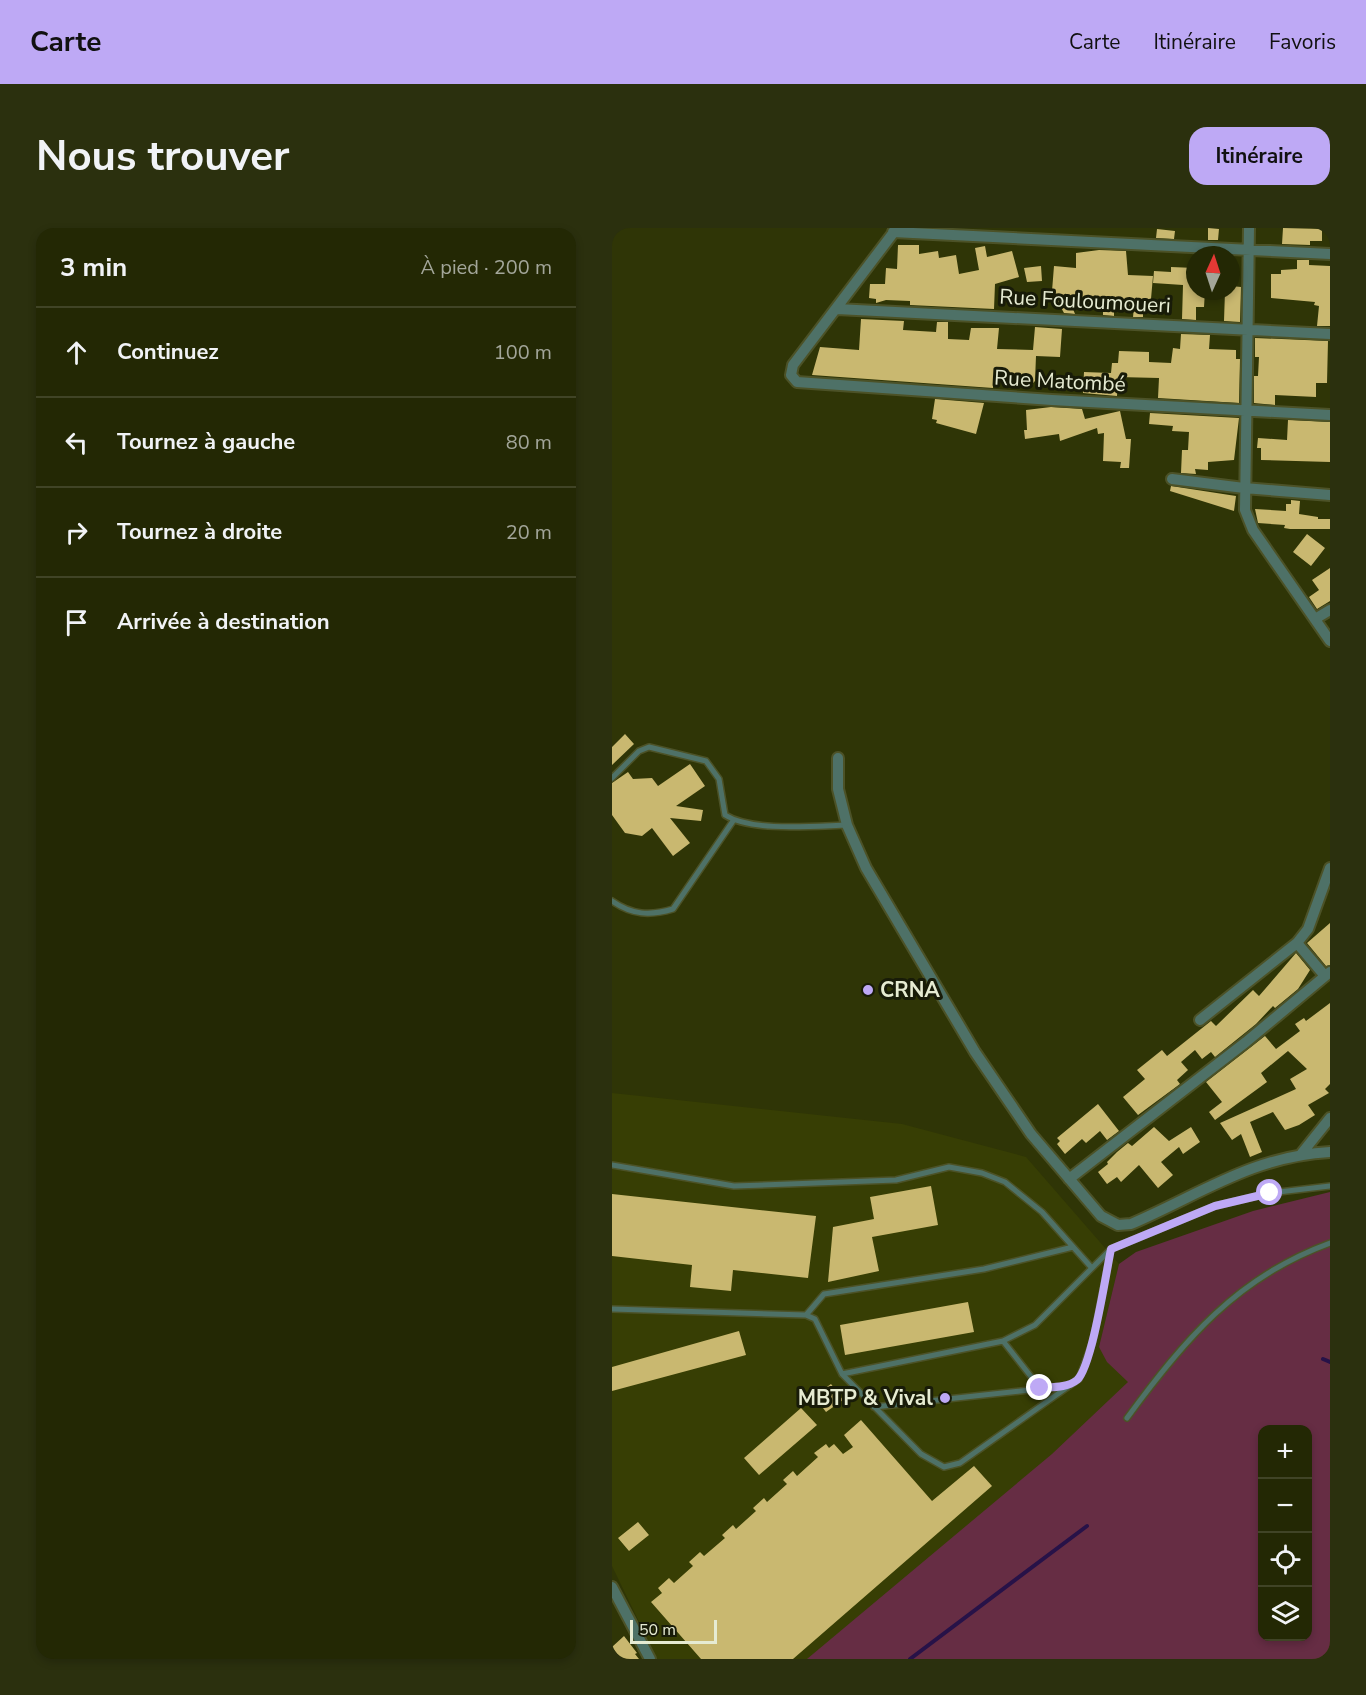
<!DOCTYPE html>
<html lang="fr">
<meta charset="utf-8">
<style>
body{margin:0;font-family:"Nunito Sans",sans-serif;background:#2b300e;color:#f1f3f6}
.controls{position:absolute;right:18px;bottom:18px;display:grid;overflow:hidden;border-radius:12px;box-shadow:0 3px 9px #0003}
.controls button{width:54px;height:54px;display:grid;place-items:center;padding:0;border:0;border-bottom:2px solid #404426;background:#232804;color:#f1f3f6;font:30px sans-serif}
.compass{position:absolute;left:574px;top:18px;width:54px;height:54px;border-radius:50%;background:#232804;box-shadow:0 3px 9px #0003;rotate:3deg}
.scale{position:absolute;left:18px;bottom:15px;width:87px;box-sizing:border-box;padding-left:6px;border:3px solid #e6ebd2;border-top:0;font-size:16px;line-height:21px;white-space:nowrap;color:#e6ebd2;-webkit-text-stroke:4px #181b08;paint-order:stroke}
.stop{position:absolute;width:18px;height:18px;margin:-14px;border:4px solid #bea9f5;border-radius:50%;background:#fff}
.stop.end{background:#bea9f5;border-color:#fff;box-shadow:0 2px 6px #0008}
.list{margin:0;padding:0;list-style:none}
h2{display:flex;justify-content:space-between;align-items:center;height:78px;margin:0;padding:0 24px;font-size:26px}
h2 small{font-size:20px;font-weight:400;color:#a3a69a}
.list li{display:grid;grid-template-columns:39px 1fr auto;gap:18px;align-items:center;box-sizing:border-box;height:90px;padding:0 24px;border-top:2px solid #404426}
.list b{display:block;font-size:22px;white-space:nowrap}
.list em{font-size:20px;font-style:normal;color:#a3a69a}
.icon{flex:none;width:33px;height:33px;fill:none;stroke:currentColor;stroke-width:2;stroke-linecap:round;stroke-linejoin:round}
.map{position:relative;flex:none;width:718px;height:1431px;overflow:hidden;border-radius:18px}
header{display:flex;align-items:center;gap:36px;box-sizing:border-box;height:84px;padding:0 30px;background:#bea9f5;color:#111}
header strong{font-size:28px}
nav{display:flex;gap:33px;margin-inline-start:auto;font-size:21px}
.intro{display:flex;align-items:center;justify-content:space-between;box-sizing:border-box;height:144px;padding:0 36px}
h1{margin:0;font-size:42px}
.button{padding:15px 27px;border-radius:18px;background:#bea9f5;color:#111;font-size:21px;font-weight:700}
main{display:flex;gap:36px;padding:0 36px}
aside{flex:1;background:#232804;border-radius:18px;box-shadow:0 3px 9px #0003}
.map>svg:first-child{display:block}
.built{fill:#373e04;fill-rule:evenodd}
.green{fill:#662d44;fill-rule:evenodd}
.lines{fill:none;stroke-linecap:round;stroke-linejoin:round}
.stream{stroke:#271248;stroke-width:4}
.building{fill:#c9b870}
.lane-casing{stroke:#4c5227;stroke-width:8}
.street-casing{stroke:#4c5227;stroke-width:14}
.lane{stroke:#4e7167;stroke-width:5}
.street{stroke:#4e7167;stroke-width:10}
.route{stroke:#bea9f5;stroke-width:8}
.poi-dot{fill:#bea9f5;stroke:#181b08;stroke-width:2}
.labels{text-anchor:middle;stroke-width:6;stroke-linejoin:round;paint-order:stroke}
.street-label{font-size:21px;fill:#e6ebd2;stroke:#181b08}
.poi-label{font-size:21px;font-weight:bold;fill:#e6ebd2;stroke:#181b08;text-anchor:start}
</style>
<header>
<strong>Carte</strong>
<nav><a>Carte</a><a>Itinéraire</a><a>Favoris</a></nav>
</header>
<div class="intro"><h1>Nous trouver</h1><a class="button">Itinéraire</a></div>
<main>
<aside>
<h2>3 min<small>À pied · 200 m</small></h2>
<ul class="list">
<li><svg class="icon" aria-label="ahead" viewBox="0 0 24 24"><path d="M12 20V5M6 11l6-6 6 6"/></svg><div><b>Continuez</b></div><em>100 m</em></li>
<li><svg class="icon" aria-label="left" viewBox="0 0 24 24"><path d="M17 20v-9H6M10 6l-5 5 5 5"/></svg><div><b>Tournez à gauche</b></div><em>80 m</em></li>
<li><svg class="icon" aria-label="right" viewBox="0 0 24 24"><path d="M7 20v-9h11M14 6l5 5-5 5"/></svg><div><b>Tournez à droite</b></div><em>20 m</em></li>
<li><svg class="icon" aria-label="arrive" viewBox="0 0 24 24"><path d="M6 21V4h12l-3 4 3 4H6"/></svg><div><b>Arrivée à destination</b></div></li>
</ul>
</aside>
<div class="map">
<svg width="718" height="1431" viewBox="0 0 718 1431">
<rect width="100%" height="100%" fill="#2f3506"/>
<path class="built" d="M 0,865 L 290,896 L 414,929 L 507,1036 L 487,1119 L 710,970 L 718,1431 L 45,1431 L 0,1338 ZM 650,1202 L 696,1202 L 696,1408 L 650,1408 Z"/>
<path class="green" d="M 718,964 L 718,1431 L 195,1431 L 440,1226 L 516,1154 L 495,1134 L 487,1119 L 507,1036 L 524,1024 L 641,983 ZM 650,1202 L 696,1202 L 696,1408 L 650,1408 Z"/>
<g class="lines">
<path class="stream" d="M 711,1131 L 718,1134
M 298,1431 L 475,1298"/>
</g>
<path class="building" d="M 596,0 L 607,1 L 606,12 L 596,12 Z
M 671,0 L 710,1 L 710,13 L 698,13 L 698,17 L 670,16 Z
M 545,1 L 563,3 L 562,11 L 544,10 Z
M 286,17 L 307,17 L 307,26 L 326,23 L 327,30 L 344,27 L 347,46 L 367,42 L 363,20 L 373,18 L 375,29 L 400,23 L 407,49 L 383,56 L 382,81 L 298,77 L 298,73 L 274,72 L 264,75 L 264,71 L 257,70 L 258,56 L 273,56 L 274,40 L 285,41 Z
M 487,22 L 514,23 L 516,47 L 541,48 L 539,71 L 531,71 L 531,89 L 521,89 L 522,79 L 502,79 L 502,88 L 491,87 L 491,73 L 459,76 L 463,86 L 452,85 L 440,63 L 442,38 L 464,40 L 464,25 Z
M 685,32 L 697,32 L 697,37 L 718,38 L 718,98 L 705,98 L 707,78 L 702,77 L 703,74 L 659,70 L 659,46 L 669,46 L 669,42 L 685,41 Z
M 429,38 L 430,53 L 415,54 L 412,40 Z
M 559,39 L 583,40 L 583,63 L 593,63 L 592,79 L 584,79 L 584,92 L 570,91 L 571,57 L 541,55 L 542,43 L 559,44 Z
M 619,58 L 629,59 L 628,94 L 612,93 L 613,63 L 619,63 Z
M 249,91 L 292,93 L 291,102 L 324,104 L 325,94 L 336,94 L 336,111 L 357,112 L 359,100 L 387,100 L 385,121 L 421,122 L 423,99 L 450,101 L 448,129 L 424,128 L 423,153 L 421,155 L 381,153 L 381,160 L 200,147 L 208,119 L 247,122 Z
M 569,106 L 598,107 L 597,121 L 624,122 L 624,131 L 628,131 L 627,175 L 546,170 L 547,150 L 506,149 L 505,168 L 471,165 L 472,144 L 499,145 L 500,135 L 506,135 L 507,123 L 537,124 L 537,134 L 559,135 L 561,120 L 568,121 Z
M 643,110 L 716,113 L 715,155 L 704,155 L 704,169 L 663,167 L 663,177 L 642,175 L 642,148 L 646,148 L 647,129 L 643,129 Z
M 323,171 L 372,175 L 364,206 L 324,195 L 325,192 L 320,191 Z
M 439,179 L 470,181 L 473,191 L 508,183 L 514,211 L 519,211 L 517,240 L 508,240 L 509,234 L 491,233 L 492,205 L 486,206 L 485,200 L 448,213 L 447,206 L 413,211 L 412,202 L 415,202 L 414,182 Z
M 538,185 L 627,190 L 622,232 L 596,234 L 596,242 L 583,241 L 584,246 L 569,245 L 570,222 L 576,222 L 577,204 L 560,203 L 561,198 L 537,196 Z
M 676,192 L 718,194 L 718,234 L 649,232 L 649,220 L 645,220 L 646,210 L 675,212 Z
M 559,258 L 624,268 L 622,283 L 558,263 Z
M 679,272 L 688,273 L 687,286 L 706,289 L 706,291 L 718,291 L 718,301 L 678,301 L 672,300 L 673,297 L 646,295 L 643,281 L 674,283 L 674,276 L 679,276 Z
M 695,306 L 713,320 L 699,338 L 681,324 Z
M 718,340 L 718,373 L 705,381 L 697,369 L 707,362 L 700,352 Z
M 13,506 L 22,516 L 0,537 L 0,519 Z
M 78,536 L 93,558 L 64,578 L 91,582 L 89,593 L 58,590 L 78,615 L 61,628 L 40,600 L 30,608 L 13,605 L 0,587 L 0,555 L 16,544 L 21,551 L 40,550 L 46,558 Z
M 718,695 L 718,737 L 714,738 L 695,715 Z
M 684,725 L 698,742 L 686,761 L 663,780 L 661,778 L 644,796 L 603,829 L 599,824 L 590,831 L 583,822 L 569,834 L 576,842 L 565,852 L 568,856 L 526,887 L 511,869 L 533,851 L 525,842 L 550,822 L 555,828 L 599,793 L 604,798 L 641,762 L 647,768 Z
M 718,775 L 718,856 L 713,861 L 717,865 L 696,877 L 703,887 L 687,897 L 673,902 L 661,884 L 638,894 L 650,924 L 638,929 L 629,906 L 620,912 L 608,895 L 684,861 L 678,851 L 695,841 L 676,823 L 649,845 L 655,854 L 603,892 L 597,884 L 610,874 L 594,854 L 653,808 L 664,821 L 688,803 L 683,796 L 692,790 L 694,793 Z
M 486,876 L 507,903 L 495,912 L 488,903 L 474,915 L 470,911 L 453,926 L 445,916 L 448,913 L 445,910 Z
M 542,899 L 557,913 L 579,899 L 588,914 L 571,926 L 567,919 L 549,934 L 561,947 L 546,960 L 527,937 L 509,954 L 505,949 L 495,956 L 486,944 L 496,936 L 495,934 L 505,924 L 516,915 L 520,918 Z
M 319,958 L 326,997 L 260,1009 L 267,1043 L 216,1054 L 221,999 L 262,991 L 258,969 Z
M 0,966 L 204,988 L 196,1050 L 121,1042 L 119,1063 L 78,1059 L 80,1037 L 0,1028 Z
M 356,1074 L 362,1104 L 233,1127 L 228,1097 Z
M 127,1103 L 134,1127 L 0,1163 L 0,1139 Z
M 219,1156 L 231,1172 L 214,1184 L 202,1168 Z
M 189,1180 L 205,1197 L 147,1247 L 132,1230 Z
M 249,1192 L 320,1273 L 362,1238 L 380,1258 L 181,1431 L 89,1431 L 39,1374 L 50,1365 L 46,1360 L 57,1350 L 62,1355 L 81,1338 L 77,1334 L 88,1324 L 92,1328 L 113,1310 L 110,1307 L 121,1297 L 124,1301 L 144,1283 L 141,1280 L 152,1270 L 155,1274 L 175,1256 L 171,1252 L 181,1243 L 185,1248 L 206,1229 L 202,1225 L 214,1216 L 217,1220 L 222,1216 L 231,1226 L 241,1219 L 232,1207 Z
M 26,1294 L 37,1307 L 17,1323 L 6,1310 Z
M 12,1408 L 25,1425 L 23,1426 L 27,1431 L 9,1431 L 0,1419 Z"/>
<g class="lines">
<defs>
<path id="lane" d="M 0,550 L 27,523 L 37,519 L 94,533 L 107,551 L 113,587 C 140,604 202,598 235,597
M 0,673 C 20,687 38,688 61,681 L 121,593
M 0,937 L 122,958 L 284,952 L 337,939 L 370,945 L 393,954 L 430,984 L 479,1039
M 0,1081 L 194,1087 L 203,1091 L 230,1146 L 309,1226 L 332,1239 L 348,1235 L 467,1151 L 481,1113 L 499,1021
M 194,1087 L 212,1066 L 372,1041 L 461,1019
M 391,1113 L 428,1160
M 230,1146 L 391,1113 L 423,1097 L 499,1021 L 603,978 L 658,965 L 718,958
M 262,1179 L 454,1158
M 515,1190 C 572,1112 625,1049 718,1015"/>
<path id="street" d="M 285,0 L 181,137 L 179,147 L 185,154 L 440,172 L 718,187
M 637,0 L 633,282 L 641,302 L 718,413
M 281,4 L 718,26
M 225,81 L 718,106
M 560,251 L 632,260 L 718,267
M 703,391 L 718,382
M 226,530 L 226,561 L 235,597 L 254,640 L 363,824 L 419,906 L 489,988 L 506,997 L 519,996 C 587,967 641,928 718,924
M 685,715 L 713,748
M 588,792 L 685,715 L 696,701 L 718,640
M 690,925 L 718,890
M 457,951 L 634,814 L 718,744
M 0,1359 L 38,1431"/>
</defs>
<use href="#lane" class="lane-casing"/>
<use href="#street" class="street-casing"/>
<use href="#lane" class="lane"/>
<use href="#street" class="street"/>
</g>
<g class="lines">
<path class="route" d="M 428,1160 C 440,1159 455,1160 465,1152 C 480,1139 494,1045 499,1021 L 603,978 L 658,965"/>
</g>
<g class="poi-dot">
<circle cx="256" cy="762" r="6"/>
<circle cx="333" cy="1170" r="6"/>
</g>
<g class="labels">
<g class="street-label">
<text transform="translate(473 73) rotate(3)" y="7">Rue Fouloumoueri</text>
<text transform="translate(448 153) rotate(3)" y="7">Rue Matombé</text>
</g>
<g class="poi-label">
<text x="268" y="769">CRNA</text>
<text x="321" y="1177" text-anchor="end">MBTP &amp; Vival</text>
</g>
</g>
</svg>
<div class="controls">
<button>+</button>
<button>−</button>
<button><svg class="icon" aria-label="locate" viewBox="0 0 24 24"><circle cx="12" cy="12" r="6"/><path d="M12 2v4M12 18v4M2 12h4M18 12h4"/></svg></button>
<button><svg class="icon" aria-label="layers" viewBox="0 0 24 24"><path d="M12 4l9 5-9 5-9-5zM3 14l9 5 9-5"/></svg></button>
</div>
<svg class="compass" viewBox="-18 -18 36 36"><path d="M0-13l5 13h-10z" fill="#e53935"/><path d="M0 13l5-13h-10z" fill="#a3a69a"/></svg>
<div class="scale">50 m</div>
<div class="stop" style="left:658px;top:965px"></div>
<div class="stop end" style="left:428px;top:1160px"></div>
</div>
</main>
